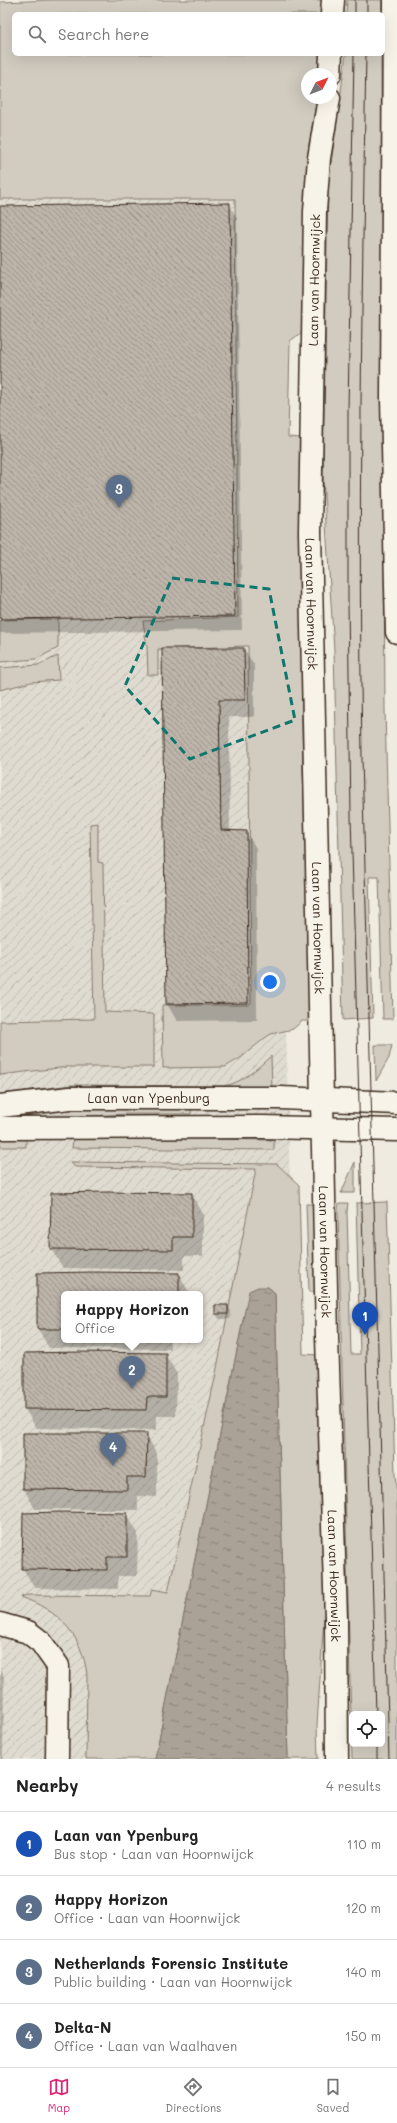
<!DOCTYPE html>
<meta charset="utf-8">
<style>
body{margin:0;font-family:Mali,sans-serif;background:#f2f2f2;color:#222}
.controls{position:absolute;right:12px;bottom:12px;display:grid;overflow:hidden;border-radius:6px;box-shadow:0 4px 16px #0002}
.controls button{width:36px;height:36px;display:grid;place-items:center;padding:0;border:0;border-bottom:1px solid #e0e0e0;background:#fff;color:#222;font:20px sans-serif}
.compass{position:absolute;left:301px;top:68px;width:36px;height:36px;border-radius:50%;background:#fff;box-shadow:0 4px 16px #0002;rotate:48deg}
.you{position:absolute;left:270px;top:982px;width:14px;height:14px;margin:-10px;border:3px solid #fff;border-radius:50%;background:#1a73e8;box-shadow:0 0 0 6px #1a73e833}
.badge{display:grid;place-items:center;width:26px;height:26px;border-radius:50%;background:#db2777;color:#fff;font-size:13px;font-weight:700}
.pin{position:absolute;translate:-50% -33px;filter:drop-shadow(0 1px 2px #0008)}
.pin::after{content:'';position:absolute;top:21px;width:14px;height:12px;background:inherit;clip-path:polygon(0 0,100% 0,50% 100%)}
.popup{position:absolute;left:61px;top:1291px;width:142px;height:52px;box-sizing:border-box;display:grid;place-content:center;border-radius:6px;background:#fff;filter:drop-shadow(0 1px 3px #0005);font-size:13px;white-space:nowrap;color:#767676}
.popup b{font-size:15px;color:#222}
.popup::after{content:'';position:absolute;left:50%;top:100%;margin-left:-8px;border:8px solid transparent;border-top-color:#fff}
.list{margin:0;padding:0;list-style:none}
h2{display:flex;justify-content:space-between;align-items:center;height:52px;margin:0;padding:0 16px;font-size:17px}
h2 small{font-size:13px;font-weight:400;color:#767676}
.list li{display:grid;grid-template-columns:26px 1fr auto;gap:12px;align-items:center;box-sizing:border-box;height:64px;padding:0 16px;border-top:1px solid #e0e0e0}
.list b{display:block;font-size:15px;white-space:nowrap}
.list p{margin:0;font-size:13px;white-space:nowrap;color:#767676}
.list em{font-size:13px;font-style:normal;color:#767676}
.icon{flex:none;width:22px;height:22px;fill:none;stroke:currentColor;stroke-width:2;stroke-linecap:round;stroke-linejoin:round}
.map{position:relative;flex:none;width:397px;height:1759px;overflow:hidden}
.search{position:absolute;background:#fff;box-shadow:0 4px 16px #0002;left:12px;right:12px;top:12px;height:44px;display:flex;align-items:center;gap:10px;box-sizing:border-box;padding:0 14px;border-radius:6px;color:#767676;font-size:15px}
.sheet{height:308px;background:#fff}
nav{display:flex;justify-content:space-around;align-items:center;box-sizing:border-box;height:56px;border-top:1px solid #e0e0e0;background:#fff;font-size:11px;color:#767676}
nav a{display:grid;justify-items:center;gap:2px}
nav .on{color:#db2777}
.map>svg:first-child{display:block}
.industrial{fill:url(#industrial-furrows);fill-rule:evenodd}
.green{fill:#d1cbc0;stroke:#867a6f;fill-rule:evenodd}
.water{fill:url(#water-ripples);stroke:#7e7266}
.shadow{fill:#0003}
.building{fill:url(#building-back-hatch);stroke:#3b2a1e}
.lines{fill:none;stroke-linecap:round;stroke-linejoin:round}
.street-casing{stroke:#3b2a1e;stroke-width:25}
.secondary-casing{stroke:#3b2a1e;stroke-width:25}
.street{stroke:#f7f3e8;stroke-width:22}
.secondary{stroke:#f7f3e8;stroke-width:22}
.tram{stroke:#3b2a1e;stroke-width:1}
.marked{fill:none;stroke:#0f766e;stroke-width:3;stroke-dasharray:8 5;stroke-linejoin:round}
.labels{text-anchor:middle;stroke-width:3;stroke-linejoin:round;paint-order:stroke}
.street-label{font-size:13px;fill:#3b2a1e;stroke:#f7f3e8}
</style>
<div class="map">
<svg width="397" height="1759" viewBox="0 0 397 1759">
<defs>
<pattern id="industrial-furrows" width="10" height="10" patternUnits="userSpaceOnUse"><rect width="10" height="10" fill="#e0dbd0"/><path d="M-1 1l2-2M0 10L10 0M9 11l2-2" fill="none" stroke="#c1bcb2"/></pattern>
<pattern id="water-ripples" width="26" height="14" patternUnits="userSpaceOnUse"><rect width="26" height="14" fill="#aaa296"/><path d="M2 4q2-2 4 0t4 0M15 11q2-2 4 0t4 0" fill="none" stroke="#8c847a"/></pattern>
<pattern id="building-back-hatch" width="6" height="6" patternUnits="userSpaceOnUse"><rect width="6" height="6" fill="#bdb5aa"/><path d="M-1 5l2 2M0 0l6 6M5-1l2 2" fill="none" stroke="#9b938a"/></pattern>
</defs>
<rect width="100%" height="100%" fill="#efebe0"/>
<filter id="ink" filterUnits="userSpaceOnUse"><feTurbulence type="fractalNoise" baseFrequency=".025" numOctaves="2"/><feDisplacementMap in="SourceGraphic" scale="8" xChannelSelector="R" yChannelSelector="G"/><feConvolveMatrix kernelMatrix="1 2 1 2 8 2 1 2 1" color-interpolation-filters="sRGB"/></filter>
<g filter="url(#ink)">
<path class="industrial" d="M 281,147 L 286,1030 L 304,1759 L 0,1759 L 0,161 ZM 64,1294 L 200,1294 L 200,1340 L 64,1340 Z"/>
<path class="green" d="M 53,0 L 324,0 L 324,14 L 14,14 L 14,54 L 323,54 L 321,74 L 307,74 L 307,98 L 317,98 L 309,144 L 305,193 L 302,332 L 290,341 L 288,437 L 301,438 L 302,728 L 310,1021 L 302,1021 L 293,1029 L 271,1034 L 265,1038 L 239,1059 L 225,1067 L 163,1068 L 162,1005 L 248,1005 L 251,1003 L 248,646 L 158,649 L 158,675 L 148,675 L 147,647 L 143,621 L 238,617 L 235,199 L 0,199 L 0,2 Z
M 347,0 L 382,0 L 382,14 L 346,14 Z
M 346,54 L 381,54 L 385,710 L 393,1019 L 383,1019 L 379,877 L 369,877 L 373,1018 L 343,1020 L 334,650 L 323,478 L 328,186 Z
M 58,619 L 58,648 L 36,659 L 0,662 L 0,620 Z
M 58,656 L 59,680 L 31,682 L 0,690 L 0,668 L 38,665 Z
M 98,823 L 98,862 L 103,863 L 105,1012 L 154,1014 L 154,1067 L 67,1067 L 0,1075 L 0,1021 L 94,1019 L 90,824 Z
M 375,1045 L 392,1045 L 389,1058 L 376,1081 Z
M 271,1056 L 272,1089 L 0,1101 L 0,1094 L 71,1085 L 224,1086 C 244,1082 256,1069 271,1056 Z
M 45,1106 L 192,1106 L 191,1114 L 127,1114 L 0,1121 L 0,1113 Z
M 0,1134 L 26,1135 L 26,1147 L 0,1147 Z
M 73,1137 L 274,1140 L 274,1150 L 72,1148 Z
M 70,1162 L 277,1164 L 299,1185 L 303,1354 L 318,1355 L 325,1602 L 317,1725 L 318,1759 L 288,1759 L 275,1293 L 268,1287 L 244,1315 L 155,1759 L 86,1759 L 87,1675 C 82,1634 59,1611 21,1597 L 26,1595 L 150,1596 L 152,1589 L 168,1592 L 215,1378 L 256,1169 L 75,1167 Z
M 355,1162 L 355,1193 L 341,1193 Z
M 387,1202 L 395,1475 L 397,1495 L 397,1759 L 352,1759 L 338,1210 L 339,1203 L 348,1203 L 347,1212 L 351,1354 L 360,1354 L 356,1203 ZM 352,1714 L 382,1714 L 382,1744 L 352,1744 Z
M 306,1204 L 314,1204 L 317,1292 L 309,1292 Z"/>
<path class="water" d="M 258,1287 L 268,1287 L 275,1293 L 288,1759 L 155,1759 L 244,1315 L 249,1291 Z"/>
<path class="shadow" d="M 229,204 L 237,218 L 242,630 L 0,633 L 0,207 Z
M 163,649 L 244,649 L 254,665 L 254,717 L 229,717 L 230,832 L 246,832 L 256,848 L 257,1020 L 177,1021 L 167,1004 Z
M 192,1194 L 203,1214 L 203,1256 L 184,1256 L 184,1270 L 63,1268 L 51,1249 Z
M 38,1274 L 179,1274 L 190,1294 L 64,1294 L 64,1340 L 170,1340 L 170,1349 L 49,1348 L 38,1329 Z
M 228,1306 L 231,1311 L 230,1319 L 219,1319 L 216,1314 Z
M 165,1354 L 177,1374 L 176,1416 L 157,1416 L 157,1430 L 36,1428 L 25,1409 Z
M 146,1434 L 157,1454 L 157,1497 L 138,1496 L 138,1510 L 35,1509 L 24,1489 Z
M 126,1514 L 138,1533 L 137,1576 L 118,1576 L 118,1589 L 35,1588 L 23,1569 Z
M 0,1670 L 4,1677 L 3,1759 L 0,1759 Z"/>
<path class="building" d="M 230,203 L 235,616 L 0,619 L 0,206 Z
M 162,648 L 244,648 L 245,700 L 219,700 L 221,830 L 247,831 L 248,1003 L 166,1004 Z
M 107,1192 L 192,1193 L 192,1237 L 173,1237 L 173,1250 L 50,1249 L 51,1193 Z
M 93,1272 L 179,1273 L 179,1294 L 64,1294 L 64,1329 L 37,1329 L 37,1273 Z
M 215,1305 L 228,1305 L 228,1314 L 215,1314 Z
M 80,1352 L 166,1353 L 166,1397 L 147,1397 L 146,1410 L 24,1409 L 24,1353 Z
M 23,1433 L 147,1433 L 146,1477 L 127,1477 L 127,1490 L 23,1489 Z
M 60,1512 L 127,1513 L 127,1557 L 107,1557 L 107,1570 L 22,1569 L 23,1513 Z"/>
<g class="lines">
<defs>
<g id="street">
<path id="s1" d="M 0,1106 L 70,1098 L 281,1098 L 397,1103"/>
<path d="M 0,1128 L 262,1127 L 397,1130"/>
<path d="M 0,1624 L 28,1632 L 41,1642 L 58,1666 L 57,1759"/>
</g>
<g id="secondary">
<path d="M 394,0 L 392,398 L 397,632"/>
<path d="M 332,14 L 333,0"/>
<path d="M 330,74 L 331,54"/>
<path id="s2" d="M 329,98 L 319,158 L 315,211 L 310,532 L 327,1337 L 336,1619 L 337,1759"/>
</g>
</defs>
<use href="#street" class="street-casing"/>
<use href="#secondary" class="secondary-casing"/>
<use href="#street" class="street"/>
<use href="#secondary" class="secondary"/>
<path class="tram" d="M 355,14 L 355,0
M 367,14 L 367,0
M 354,54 L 348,411 L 348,602 L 351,816 L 376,1714
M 366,54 C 362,289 358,523 362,758 L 389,1759
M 377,1744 L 377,1759"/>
</g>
</g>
<path class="marked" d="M 172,578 L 269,589 L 295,720 L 190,759 L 125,686 Z"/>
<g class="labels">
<g class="street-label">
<text transform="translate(314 280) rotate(-89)" y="5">Laan van Hoornwijck</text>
<text dy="5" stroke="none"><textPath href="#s2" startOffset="507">Laan van Hoornwijck</textPath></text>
<text dy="5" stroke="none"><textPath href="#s2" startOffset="831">Laan van Hoornwijck</textPath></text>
<text dy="5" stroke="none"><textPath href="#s1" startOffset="149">Laan van Ypenburg</textPath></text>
<text dy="5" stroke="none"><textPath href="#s2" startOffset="1155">Laan van Hoornwijck</textPath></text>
<text dy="5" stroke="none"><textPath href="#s2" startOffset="1479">Laan van Hoornwijck</textPath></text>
</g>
</g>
</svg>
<div class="controls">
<button><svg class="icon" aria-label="locate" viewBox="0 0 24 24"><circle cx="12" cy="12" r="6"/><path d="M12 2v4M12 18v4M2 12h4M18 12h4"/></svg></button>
</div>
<svg class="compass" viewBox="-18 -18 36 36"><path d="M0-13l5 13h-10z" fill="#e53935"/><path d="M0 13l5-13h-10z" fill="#767676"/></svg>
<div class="you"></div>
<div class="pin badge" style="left:365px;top:1335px;background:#1a4fb4">1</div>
<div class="pin badge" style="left:132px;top:1389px;background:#5c6f8a">2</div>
<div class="popup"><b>Happy Horizon</b>Office</div>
<div class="pin badge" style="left:119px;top:508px;background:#5c6f8a">3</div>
<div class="pin badge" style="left:113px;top:1466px;background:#5c6f8a">4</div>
<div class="search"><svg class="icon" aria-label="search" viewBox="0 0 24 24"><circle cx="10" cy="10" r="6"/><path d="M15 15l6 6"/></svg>Search here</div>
</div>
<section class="sheet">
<h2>Nearby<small>4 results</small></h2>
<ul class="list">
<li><span class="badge" style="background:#1a4fb4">1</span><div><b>Laan van Ypenburg</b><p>Bus stop · Laan van Hoornwijck</p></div><em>110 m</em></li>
<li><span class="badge" style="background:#5c6f8a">2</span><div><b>Happy Horizon</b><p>Office · Laan van Hoornwijck</p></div><em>120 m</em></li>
<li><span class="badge" style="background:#5c6f8a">3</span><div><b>Netherlands Forensic Institute</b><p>Public building · Laan van Hoornwijck</p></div><em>140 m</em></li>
<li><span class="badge" style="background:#5c6f8a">4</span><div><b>Delta-N</b><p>Office · Laan van Waalhaven</p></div><em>150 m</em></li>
</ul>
</section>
<nav>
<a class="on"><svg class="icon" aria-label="map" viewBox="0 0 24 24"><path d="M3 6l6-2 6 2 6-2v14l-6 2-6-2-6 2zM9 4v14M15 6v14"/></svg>Map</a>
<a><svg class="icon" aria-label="directions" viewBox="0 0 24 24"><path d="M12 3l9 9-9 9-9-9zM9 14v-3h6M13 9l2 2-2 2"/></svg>Directions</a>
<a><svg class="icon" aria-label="saved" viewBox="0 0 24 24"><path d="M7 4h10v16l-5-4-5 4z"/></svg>Saved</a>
</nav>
